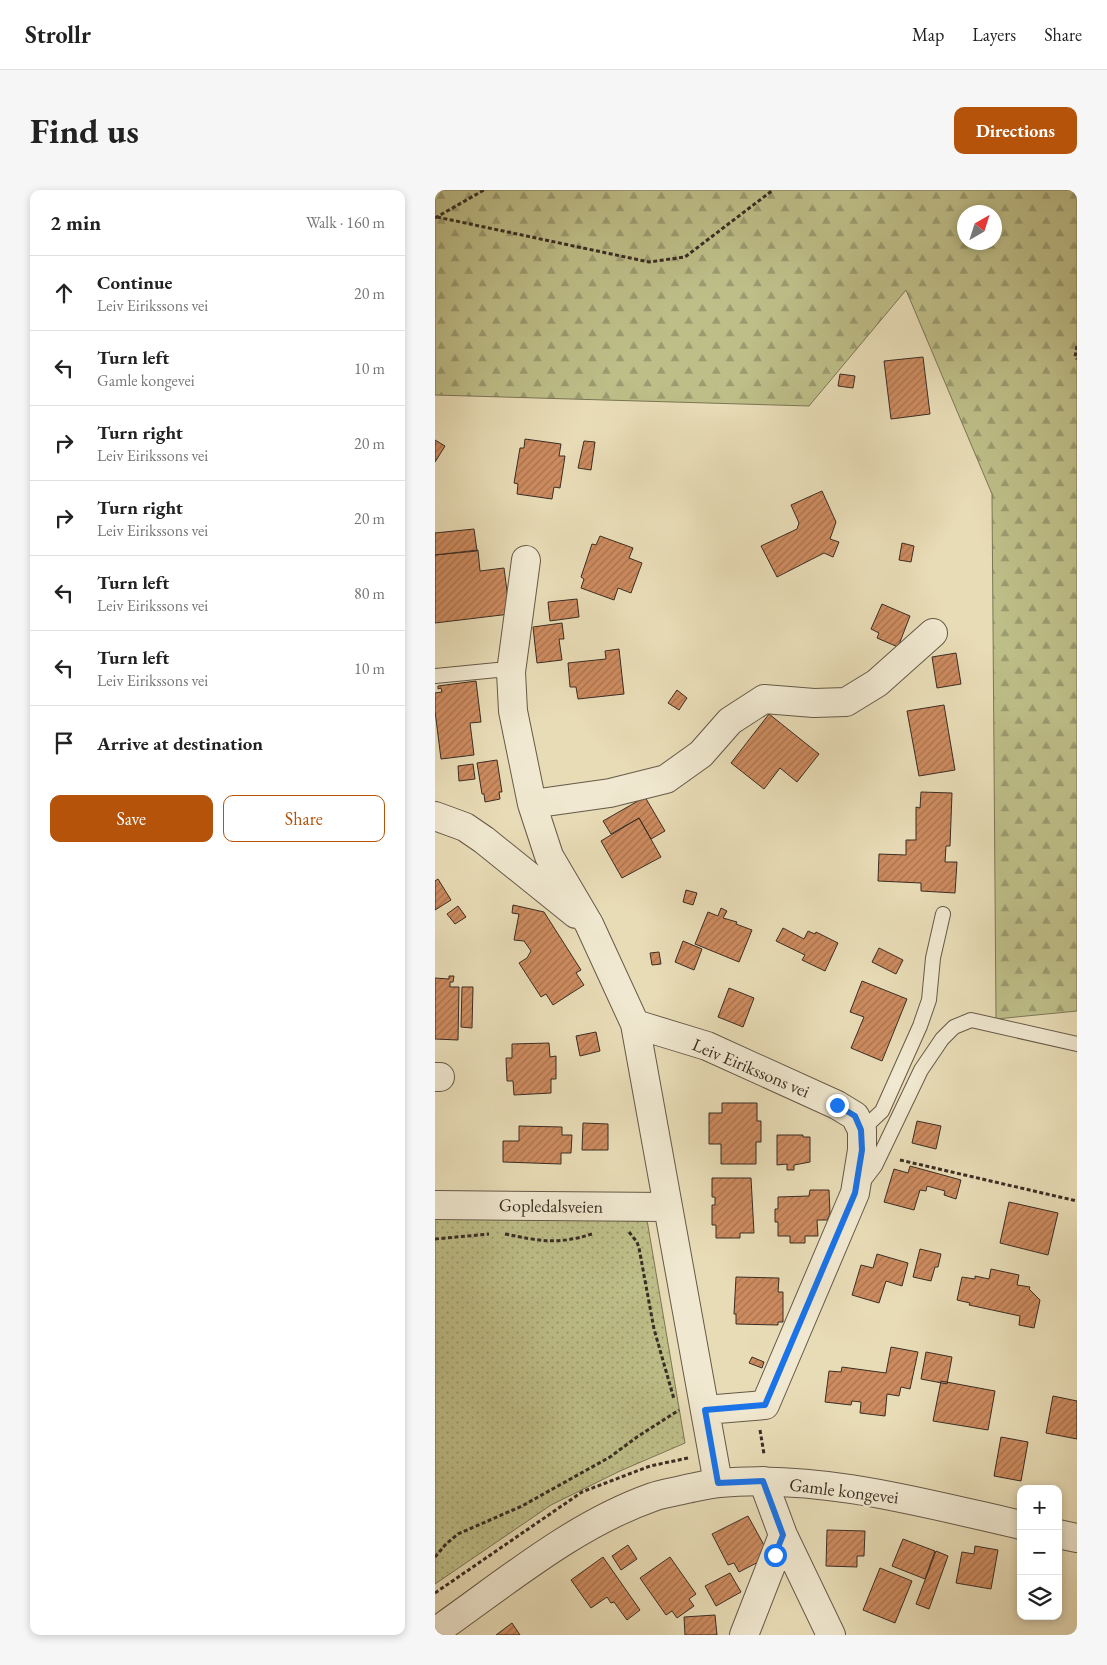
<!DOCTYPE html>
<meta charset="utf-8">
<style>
body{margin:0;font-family:"EB Garamond",serif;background:#f6f6f6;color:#222}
.controls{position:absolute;right:15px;bottom:15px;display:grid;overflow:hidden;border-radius:10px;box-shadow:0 2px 8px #0003}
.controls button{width:45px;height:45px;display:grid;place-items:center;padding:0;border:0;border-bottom:1px solid #e0e0e0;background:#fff;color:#222;font:25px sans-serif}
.compass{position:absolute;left:522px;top:15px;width:45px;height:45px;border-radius:50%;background:#fff;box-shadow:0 2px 8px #0003;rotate:39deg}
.stop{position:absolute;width:15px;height:15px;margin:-11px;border:4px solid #1a73e8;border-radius:50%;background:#fff}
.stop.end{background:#1a73e8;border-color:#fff;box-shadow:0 1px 5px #0008}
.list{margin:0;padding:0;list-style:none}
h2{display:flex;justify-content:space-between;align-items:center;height:65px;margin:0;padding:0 20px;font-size:21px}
h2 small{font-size:16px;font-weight:400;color:#767676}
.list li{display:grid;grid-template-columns:32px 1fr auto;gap:15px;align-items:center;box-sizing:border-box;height:75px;padding:0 20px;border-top:1px solid #e0e0e0}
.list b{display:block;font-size:19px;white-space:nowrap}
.list p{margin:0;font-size:16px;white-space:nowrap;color:#767676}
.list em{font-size:16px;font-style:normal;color:#767676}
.actions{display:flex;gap:10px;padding:15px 20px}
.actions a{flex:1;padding:11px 0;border:1px solid #b45309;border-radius:10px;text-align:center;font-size:18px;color:#b45309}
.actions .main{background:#b45309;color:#fff}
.icon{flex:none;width:28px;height:28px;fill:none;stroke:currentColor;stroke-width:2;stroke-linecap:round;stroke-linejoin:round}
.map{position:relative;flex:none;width:642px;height:1445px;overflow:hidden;border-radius:10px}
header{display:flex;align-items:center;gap:30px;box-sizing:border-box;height:70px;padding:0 25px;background:#fff;border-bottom:1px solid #e0e0e0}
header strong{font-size:24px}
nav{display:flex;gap:28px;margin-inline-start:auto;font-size:18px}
.intro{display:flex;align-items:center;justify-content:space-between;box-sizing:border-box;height:120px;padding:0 30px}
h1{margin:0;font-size:35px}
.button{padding:12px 22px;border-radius:10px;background:#b45309;color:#fff;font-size:18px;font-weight:700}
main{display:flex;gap:30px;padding:0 30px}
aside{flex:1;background:#fff;border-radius:10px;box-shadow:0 2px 8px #0003}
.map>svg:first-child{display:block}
.grass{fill:url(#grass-dots);stroke:#7c7656}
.forest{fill:url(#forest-firs);stroke:#7c7656;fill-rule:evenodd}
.building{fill:url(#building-hatch);stroke:#3a2d24}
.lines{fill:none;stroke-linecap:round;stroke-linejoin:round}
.service-casing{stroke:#665948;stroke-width:16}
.minor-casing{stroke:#665948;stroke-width:30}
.tertiary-casing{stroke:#665948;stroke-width:30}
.path{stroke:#3a2d24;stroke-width:3;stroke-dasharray:4 2.5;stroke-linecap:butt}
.service{stroke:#f0e8d0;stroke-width:14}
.minor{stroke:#f0e8d0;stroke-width:28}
.tertiary{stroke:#f0e8d0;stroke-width:28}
.route{stroke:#1a73e8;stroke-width:6}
.labels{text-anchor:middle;stroke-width:4.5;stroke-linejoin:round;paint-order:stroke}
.street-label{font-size:18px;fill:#3a2d24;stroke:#f0e8d0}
</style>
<header>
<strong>Strollr</strong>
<nav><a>Map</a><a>Layers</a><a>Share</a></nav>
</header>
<div class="intro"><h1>Find us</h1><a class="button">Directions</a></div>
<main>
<aside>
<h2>2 min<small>Walk · 160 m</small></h2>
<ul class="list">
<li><svg class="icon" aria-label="ahead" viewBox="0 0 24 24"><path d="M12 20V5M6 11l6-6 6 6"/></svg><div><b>Continue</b><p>Leiv Eirikssons vei</p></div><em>20 m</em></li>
<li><svg class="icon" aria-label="left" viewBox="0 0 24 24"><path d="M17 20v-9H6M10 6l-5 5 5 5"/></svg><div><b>Turn left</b><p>Gamle kongevei</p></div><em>10 m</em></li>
<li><svg class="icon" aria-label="right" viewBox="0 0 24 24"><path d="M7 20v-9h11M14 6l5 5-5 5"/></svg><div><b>Turn right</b><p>Leiv Eirikssons vei</p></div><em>20 m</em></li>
<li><svg class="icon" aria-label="right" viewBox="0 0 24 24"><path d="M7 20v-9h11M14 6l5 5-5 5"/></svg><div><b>Turn right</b><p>Leiv Eirikssons vei</p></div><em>20 m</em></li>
<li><svg class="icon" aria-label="left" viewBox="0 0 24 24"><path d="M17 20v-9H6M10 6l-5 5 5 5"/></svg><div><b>Turn left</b><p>Leiv Eirikssons vei</p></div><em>80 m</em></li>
<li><svg class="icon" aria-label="left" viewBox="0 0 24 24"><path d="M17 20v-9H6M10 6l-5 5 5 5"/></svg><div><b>Turn left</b><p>Leiv Eirikssons vei</p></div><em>10 m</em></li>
<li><svg class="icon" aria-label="arrive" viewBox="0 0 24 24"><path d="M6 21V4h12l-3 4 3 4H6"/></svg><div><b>Arrive at destination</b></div></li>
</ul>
<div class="actions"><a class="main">Save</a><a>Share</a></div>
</aside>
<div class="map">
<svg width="642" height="1445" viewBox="0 0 642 1445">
<defs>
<pattern id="grass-dots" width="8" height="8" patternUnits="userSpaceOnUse" patternTransform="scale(1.25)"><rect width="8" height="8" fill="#bebe88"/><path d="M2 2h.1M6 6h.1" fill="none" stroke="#9b9b6f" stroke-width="1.8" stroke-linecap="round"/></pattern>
<pattern id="forest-firs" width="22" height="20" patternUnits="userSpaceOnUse" patternTransform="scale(1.25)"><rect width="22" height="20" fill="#bebe88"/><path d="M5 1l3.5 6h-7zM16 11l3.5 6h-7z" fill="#9b9b6f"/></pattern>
<pattern id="building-hatch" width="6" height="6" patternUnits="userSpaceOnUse" patternTransform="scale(1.25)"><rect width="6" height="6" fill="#cd8b5f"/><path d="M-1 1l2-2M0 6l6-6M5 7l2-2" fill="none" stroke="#a7724e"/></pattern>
</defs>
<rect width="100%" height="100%" fill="#e8dcb6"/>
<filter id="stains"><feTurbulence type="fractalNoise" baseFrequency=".004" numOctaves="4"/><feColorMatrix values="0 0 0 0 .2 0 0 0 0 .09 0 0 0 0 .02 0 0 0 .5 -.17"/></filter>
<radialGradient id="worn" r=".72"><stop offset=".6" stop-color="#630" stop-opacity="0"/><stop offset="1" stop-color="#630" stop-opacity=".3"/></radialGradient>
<path class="grass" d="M 0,1025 L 212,1030 L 250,1253 L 185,1281 L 116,1315 L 0,1394 Z"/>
<path class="forest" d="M 0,0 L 642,0 L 642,821 L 561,829 L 557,304 L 471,100 L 374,216 L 0,205 ZM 530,22 L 560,22 L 560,52 L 530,52 Z"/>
<path class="building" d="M 488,167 L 495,224 L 456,229 L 449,171 Z
M 405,184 L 420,186 L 418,198 L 403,196 Z
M 90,249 L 126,254 L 124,266 L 130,266 L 125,298 L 119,297 L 117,309 L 82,304 L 83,294 L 79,293 L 85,258 L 89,258 Z
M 0,250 L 10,256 L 0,272 Z
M 149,251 L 160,252 L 156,280 L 143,278 Z
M 387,301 L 401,332 L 395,349 L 404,352 L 398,367 L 389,363 L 342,387 L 326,356 L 362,339 L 364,333 L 356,315 Z
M 39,339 L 42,361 L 0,365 L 0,343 Z
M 165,346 L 198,358 L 194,368 L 207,373 L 196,403 L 183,398 L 179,410 L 146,398 L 149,389 L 146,387 L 157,354 L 161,355 Z
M 467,353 L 479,356 L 476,372 L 464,370 Z
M 43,360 L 45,381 L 69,378 L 75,424 L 0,433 L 0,365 Z
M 142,409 L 144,427 L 115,431 L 113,412 Z
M 447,414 L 475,426 L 463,457 L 442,448 L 444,443 L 436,439 Z
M 127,433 L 129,449 L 124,449 L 127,470 L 102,473 L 98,437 Z
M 184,459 L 189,504 L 143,509 L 141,497 L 135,497 L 133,473 L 171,469 L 170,461 Z
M 521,463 L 526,494 L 502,498 L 497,467 Z
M 41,491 L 46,532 L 35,533 L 39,565 L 6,569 L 0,521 L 0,503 L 7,502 L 6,498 L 3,499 L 3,496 Z
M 242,500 L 252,508 L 244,520 L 233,513 Z
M 509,515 L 520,580 L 484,586 L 472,521 Z
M 334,524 L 384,564 L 362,592 L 345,578 L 329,599 L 296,573 Z
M 62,570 L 67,602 L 64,602 L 65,609 L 50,612 L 49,604 L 47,604 L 42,573 Z
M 38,574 L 40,589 L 24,591 L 23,576 Z
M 486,602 L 517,603 L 515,656 L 511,656 L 510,672 L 522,672 L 520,703 L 486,701 L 486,693 L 443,691 L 444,664 L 471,665 L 471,650 L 481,650 L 481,617 L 485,618 Z
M 210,607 L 230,641 L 216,649 L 204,628 L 176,644 L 168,631 Z
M 204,628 L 226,667 L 187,688 L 166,651 Z
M 3,689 L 16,710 L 0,720 L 0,691 Z
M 251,700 L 262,703 L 258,715 L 248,712 Z
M 78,715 L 109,722 L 146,780 L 141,783 L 149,795 L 118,815 L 111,804 L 106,807 L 84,773 L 92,768 L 96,761 L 89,751 L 79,750 L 84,724 L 77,723 Z
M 23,716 L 31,727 L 20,734 L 12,724 Z
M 286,718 L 292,721 L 288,728 L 302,732 L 301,734 L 317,740 L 304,772 L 260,754 L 273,722 L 283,726 Z
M 348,738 L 369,749 L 373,741 L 380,744 L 381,742 L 403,753 L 390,781 L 367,770 L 370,765 L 341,751 Z
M 248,751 L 267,759 L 259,780 L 240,772 Z
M 444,758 L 468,770 L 461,784 L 437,772 Z
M 224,762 L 226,774 L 217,775 L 215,763 Z
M 14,786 L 19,786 L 18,792 L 15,792 L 15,797 L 24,797 L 23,850 L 0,849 L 0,788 L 14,789 Z
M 427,791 L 472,809 L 447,871 L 416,858 L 429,827 L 415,822 Z
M 27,797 L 38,797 L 37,838 L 26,837 Z
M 294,798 L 319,808 L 308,837 L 283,827 Z
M 161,842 L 165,861 L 145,866 L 141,846 Z
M 114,853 L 115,867 L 121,866 L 121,889 L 116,889 L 116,903 L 79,905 L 78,891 L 72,891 L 71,868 L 77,868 L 77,854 Z
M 287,913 L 322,913 L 322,931 L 326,931 L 326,952 L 321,952 L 321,974 L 286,974 L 286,954 L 274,954 L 274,923 L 287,923 Z
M 482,931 L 506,936 L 501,959 L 477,953 Z
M 148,933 L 173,934 L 173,960 L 147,960 Z
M 84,936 L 127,937 L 127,945 L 137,945 L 136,963 L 126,963 L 126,974 L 68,972 L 68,951 L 84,951 Z
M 342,945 L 368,945 L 368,947 L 375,947 L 375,972 L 359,975 L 359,980 L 352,980 L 352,974 L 342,975 Z
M 475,976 L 526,990 L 521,1009 L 509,1005 L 510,1001 L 492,996 L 491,1001 L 485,1000 L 479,1020 L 449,1012 L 459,979 L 473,983 Z
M 277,988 L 316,988 L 319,1043 L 305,1043 L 305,1048 L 281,1048 L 281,1035 L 277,1035 L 277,1015 L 280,1015 L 280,1007 L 277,1007 Z
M 375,1000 L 394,1000 L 395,1024 L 392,1030 L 382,1030 L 383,1046 L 370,1046 L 370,1053 L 355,1053 L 355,1046 L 343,1046 L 343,1032 L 340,1032 L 340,1019 L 343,1019 L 343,1007 L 374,1006 Z
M 574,1012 L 623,1023 L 613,1065 L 565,1053 Z
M 485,1059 L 506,1064 L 503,1077 L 500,1077 L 496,1091 L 478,1087 Z
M 442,1064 L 473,1073 L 467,1096 L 451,1091 L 444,1113 L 417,1105 L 426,1075 L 438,1078 Z
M 556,1079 L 584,1085 L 582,1095 L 595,1097 L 594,1099 L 605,1110 L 599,1138 L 584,1135 L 585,1126 L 534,1115 L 535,1113 L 522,1110 L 527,1087 L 540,1089 L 540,1086 L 554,1089 Z
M 301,1087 L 344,1088 L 343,1102 L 348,1102 L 348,1132 L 343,1132 L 343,1135 L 301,1134 L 301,1124 L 299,1124 Z
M 456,1157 L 483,1162 L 475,1199 L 466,1197 L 464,1206 L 452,1204 L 450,1226 L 425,1223 L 426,1212 L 417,1211 L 416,1215 L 390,1212 L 394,1181 L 406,1182 L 407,1177 L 451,1183 Z
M 491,1162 L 517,1167 L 512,1194 L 486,1189 Z
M 317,1167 L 329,1172 L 327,1178 L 314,1173 Z
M 506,1191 L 560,1201 L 553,1240 L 498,1231 Z
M 618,1206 L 642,1211 L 642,1249 L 611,1243 Z
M 566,1247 L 593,1252 L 586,1291 L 559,1286 Z
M 313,1326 L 335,1366 L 304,1382 L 299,1373 L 293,1375 L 277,1344 Z
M 392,1340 L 430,1341 L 429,1366 L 422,1366 L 422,1377 L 391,1376 Z
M 468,1349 L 500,1361 L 490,1389 L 457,1376 Z
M 193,1355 L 202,1369 L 186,1380 L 177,1366 Z
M 540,1356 L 563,1360 L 556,1399 L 521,1393 L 527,1362 L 539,1364 Z
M 501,1361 L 513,1366 L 494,1419 L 481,1414 Z
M 168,1367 L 205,1420 L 192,1430 L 179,1412 L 176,1413 L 172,1407 L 156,1418 L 136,1390 Z
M 235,1367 L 261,1404 L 254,1409 L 259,1416 L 242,1428 L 237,1421 L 231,1425 L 205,1388 Z
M 445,1378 L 477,1391 L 460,1433 L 428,1420 Z
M 295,1383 L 306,1402 L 281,1416 L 270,1396 Z
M 280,1425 L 282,1445 L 250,1445 L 249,1427 Z
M 77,1433 L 85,1445 L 61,1445 Z"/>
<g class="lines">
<defs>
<path id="service" d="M 0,486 L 62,480 L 76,482
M 427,940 L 447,921 L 485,836 L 494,810 L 498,768 L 508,724
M 427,993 L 440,976 L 486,880 L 507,849 L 519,837 L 536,830 L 642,854"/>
<path id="minor" d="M 91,370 L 76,482 L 78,521 L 97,614 L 114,666 L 154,734 L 200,834 L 283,1293
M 97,614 L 175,603 L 231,589 L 266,564 L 295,531 L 329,509 L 379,513 L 411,512 L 442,493 L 498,443
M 0,626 L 30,637 L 49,650 L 141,724
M 200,834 L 272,856 L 402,915 L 420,926 L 427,940 L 427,960 L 420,1003 L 330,1215 L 270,1220
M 0,887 L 5,887
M 0,1015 L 232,1017
M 328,1291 L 348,1345 L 396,1445
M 309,1445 L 348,1345"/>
<path id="tertiary" d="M 623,1344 L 642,1348
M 0,1442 C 69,1394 138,1335 218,1307 C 228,1303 240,1302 251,1299 C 262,1297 273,1294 284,1293 C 385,1284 489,1313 586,1335"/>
</defs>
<use href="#service" class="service-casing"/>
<use href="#minor" class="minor-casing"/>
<use href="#tertiary" class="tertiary-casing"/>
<path class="path" d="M 2,27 L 214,72 L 250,67 L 338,0
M 0,28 L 49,0
M 642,156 L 640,167 L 642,169
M 465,970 L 642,1011
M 194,1042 L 202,1052 L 204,1058 L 219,1139 L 239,1209
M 70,1044 C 105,1051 122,1055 157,1044
M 0,1049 L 54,1044
M 325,1240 L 329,1264
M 0,1367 L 11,1354 L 23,1344 L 87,1316 L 175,1267 L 202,1247 L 244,1220
M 0,1403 L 147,1302 L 215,1276 L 253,1268"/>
<use href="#service" class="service"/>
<use href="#minor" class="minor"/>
<use href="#tertiary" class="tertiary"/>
</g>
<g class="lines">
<path class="route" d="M 340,1365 L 348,1345 L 328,1291 L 283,1293 L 270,1220 L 330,1215 L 420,1003 L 427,960 L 426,940 L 420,926 L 402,915"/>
</g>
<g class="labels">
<g class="street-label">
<text transform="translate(316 878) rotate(23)" y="6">Leiv Eirikssons vei</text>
<text transform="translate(116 1016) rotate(1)" y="6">Gopledalsveien</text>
<text transform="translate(409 1301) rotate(7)" y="6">Gamle kongevei</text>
</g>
</g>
<rect width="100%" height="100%" filter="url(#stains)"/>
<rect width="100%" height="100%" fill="url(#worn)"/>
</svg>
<div class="controls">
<button>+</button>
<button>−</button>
<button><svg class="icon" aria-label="layers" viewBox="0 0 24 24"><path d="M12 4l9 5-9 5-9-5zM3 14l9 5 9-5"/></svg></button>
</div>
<svg class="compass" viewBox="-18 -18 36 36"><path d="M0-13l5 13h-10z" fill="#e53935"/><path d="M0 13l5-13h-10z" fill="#767676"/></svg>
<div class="stop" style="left:340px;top:1365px"></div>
<div class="stop end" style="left:402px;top:915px"></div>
</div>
</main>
